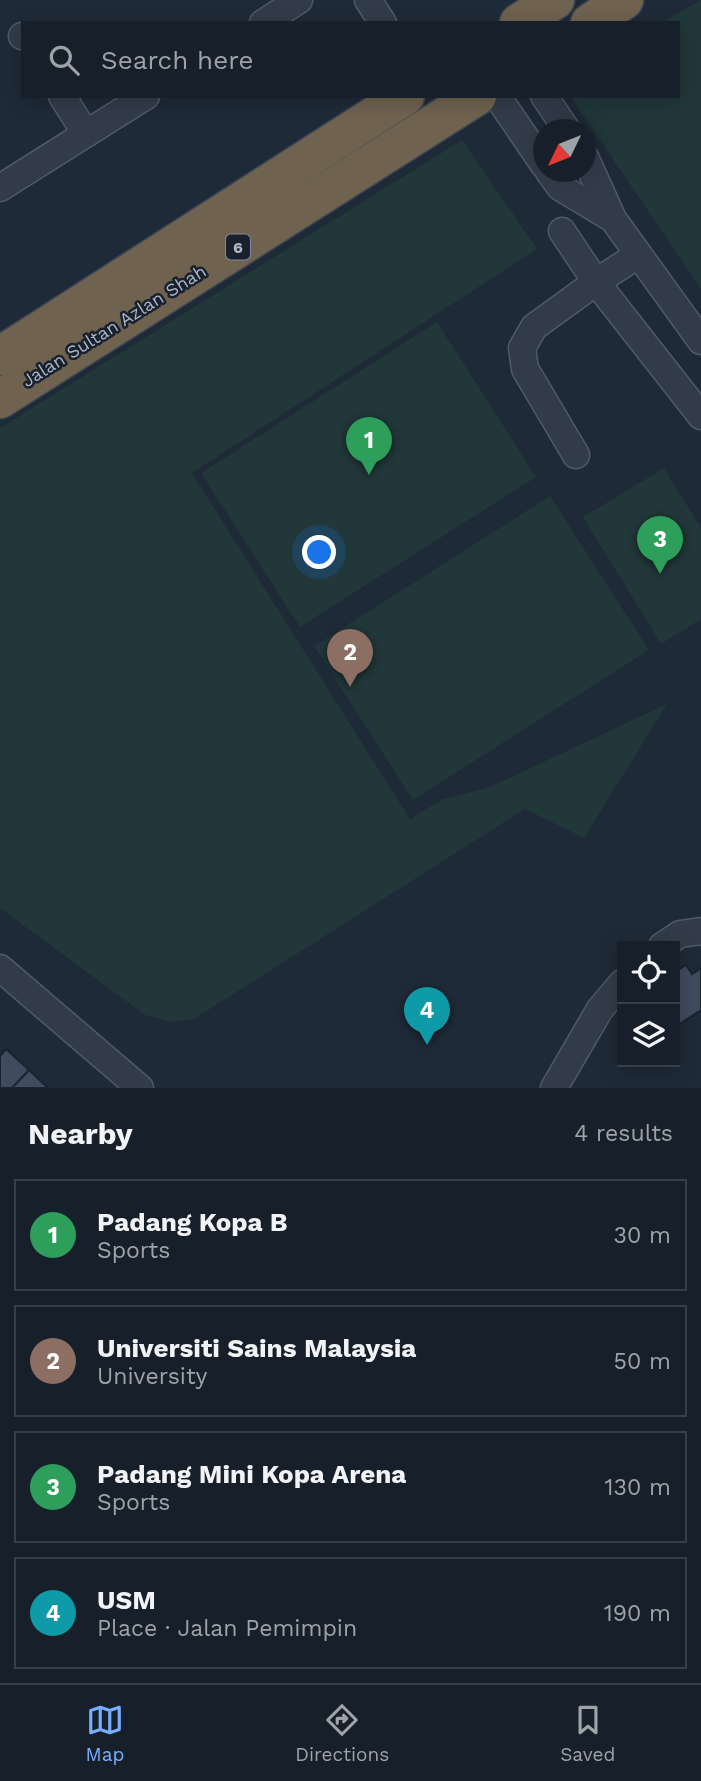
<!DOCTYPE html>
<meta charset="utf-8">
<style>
body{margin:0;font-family:"Work Sans",sans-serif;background:#242d36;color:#f1f3f6}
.controls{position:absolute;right:21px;bottom:21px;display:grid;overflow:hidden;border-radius:0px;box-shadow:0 4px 18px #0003}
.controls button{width:63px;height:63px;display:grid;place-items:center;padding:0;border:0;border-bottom:2px solid #363e47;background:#17202a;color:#f1f3f6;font:35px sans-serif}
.compass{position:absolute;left:533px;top:119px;width:63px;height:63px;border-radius:50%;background:#17202a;box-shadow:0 4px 18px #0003;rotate:227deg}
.you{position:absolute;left:320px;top:553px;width:24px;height:24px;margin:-18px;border:5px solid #fff;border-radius:50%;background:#1a73e8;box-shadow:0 0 0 10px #1a73e833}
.badge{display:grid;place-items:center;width:46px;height:46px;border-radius:50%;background:#78aeff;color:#fff;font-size:23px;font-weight:700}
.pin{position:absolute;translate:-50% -58px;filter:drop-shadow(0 2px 4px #0008)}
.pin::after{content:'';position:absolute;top:37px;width:24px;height:21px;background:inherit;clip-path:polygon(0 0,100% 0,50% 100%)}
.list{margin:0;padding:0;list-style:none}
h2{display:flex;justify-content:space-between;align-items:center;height:91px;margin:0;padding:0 28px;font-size:30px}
h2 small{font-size:23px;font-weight:400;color:#9ea3a8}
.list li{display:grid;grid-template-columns:46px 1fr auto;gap:21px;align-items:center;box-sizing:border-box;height:112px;margin:0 14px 14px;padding:0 14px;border:2px solid #363e47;border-radius:0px}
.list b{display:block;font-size:26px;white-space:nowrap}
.list p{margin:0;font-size:23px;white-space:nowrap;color:#9ea3a8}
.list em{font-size:23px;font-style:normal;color:#9ea3a8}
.icon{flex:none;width:38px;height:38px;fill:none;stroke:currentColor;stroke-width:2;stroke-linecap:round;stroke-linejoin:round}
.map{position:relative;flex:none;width:701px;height:1088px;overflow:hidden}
.search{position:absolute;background:#17202a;box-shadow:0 4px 18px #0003;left:21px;right:21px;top:21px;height:77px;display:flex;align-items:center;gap:18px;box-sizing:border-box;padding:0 24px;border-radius:0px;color:#9ea3a8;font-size:26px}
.sheet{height:595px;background:#17202a}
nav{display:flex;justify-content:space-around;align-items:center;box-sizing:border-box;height:98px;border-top:2px solid #363e47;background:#17202a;font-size:19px;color:#9ea3a8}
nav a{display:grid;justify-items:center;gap:4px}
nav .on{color:#78aeff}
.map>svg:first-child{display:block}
.pitch{fill:#213739}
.building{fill:#3f4c5e;stroke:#1a232f;stroke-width:2}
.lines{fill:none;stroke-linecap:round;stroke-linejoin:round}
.minor-casing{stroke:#505967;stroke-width:29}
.highway-casing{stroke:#3d4653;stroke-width:41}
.minor{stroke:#323c49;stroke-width:26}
.highway{stroke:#6f624f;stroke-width:38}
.labels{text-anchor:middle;stroke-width:5;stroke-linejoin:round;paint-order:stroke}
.shield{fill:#18212d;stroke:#808998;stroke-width:2}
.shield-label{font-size:16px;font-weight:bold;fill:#acb6c6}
.street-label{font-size:18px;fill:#acb6c6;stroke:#18212d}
</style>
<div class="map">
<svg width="701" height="1088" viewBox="0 0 701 1088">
<rect width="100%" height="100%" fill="#1f2a38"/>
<path class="pitch" d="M 701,0 L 701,289 L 570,96 L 678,96 L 678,23 L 661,23 Z
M 462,140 L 537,249 L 192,473 L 410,819 L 441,800 L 490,787 L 667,704 L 584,838 L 525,809 L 194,1019 L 171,1022 L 145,1015 L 0,908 L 0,428 Z
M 437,322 L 536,477 L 300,627 L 201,473 Z
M 664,468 L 701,528 L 701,619 L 661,644 L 583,517 Z
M 550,496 L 649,650 L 413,800 L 314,646 Z"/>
<path class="building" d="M 686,965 L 692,974 L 701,968 L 701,1010 L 675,1027 L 675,972 Z
M 6,1049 L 29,1070 L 12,1088 L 0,1088 L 0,1056 Z
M 29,1070 L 48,1088 L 12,1088 Z"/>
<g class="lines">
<defs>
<path id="minor" d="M 368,0 L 383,23
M 263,23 L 299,0
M 22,36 L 23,36
M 62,96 L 86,134
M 497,96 L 544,165
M 544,96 L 567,130
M 586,159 L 613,219 L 701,341
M 549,172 L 560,187 L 613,219
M 0,188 L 146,96
M 562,231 L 596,282 L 701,416
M 576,455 L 525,369 L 522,348 L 534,327 L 596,282 L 638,255
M 662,946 L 680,934 L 701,931
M 0,968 L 140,1088
M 554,1088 L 600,1009 L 622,983"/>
<path id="highway" d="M 519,23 L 555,0
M 590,23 L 624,0
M 0,356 L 405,96
M 0,399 L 477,96"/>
</defs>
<use href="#minor" class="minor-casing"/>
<use href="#highway" class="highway-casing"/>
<use href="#minor" class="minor"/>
<use href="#highway" class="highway"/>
</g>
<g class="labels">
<rect class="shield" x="226" y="234.5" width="24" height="25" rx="5"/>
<g class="shield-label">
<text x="238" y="253">6</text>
</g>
<g class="street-label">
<text transform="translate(114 326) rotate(-32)" y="6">Jalan Sultan Azlan Shah</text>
</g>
</g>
</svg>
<div class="controls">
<button><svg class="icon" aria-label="locate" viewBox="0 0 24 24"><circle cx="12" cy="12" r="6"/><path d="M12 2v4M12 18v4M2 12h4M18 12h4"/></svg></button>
<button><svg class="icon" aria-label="layers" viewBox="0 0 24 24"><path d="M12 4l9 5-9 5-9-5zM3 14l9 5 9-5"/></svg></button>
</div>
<svg class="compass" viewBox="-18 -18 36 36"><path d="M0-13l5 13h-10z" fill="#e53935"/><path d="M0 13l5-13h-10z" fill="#9ea3a8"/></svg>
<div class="you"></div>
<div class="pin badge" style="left:369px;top:475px;background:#2e9e5b">1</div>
<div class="pin badge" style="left:350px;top:687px;background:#8d6e63">2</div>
<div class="pin badge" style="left:660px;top:574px;background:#2e9e5b">3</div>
<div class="pin badge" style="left:427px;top:1045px;background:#0f9aa8">4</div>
<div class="search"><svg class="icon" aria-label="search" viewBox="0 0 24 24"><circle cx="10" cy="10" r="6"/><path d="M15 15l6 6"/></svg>Search here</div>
</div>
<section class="sheet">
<h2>Nearby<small>4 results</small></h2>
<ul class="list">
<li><span class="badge" style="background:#2e9e5b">1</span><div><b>Padang Kopa B</b><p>Sports</p></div><em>30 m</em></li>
<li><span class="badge" style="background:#8d6e63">2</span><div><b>Universiti Sains Malaysia</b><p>University</p></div><em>50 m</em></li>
<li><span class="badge" style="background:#2e9e5b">3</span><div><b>Padang Mini Kopa Arena</b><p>Sports</p></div><em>130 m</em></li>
<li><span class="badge" style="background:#0f9aa8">4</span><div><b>USM</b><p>Place · Jalan Pemimpin</p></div><em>190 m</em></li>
</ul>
</section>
<nav>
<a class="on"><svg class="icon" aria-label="map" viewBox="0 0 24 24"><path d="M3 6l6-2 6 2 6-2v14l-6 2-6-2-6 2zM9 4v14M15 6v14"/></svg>Map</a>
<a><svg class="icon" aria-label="directions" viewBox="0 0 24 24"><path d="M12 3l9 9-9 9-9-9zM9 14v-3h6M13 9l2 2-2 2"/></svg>Directions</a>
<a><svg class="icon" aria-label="saved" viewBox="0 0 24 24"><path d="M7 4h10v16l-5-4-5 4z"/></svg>Saved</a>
</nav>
